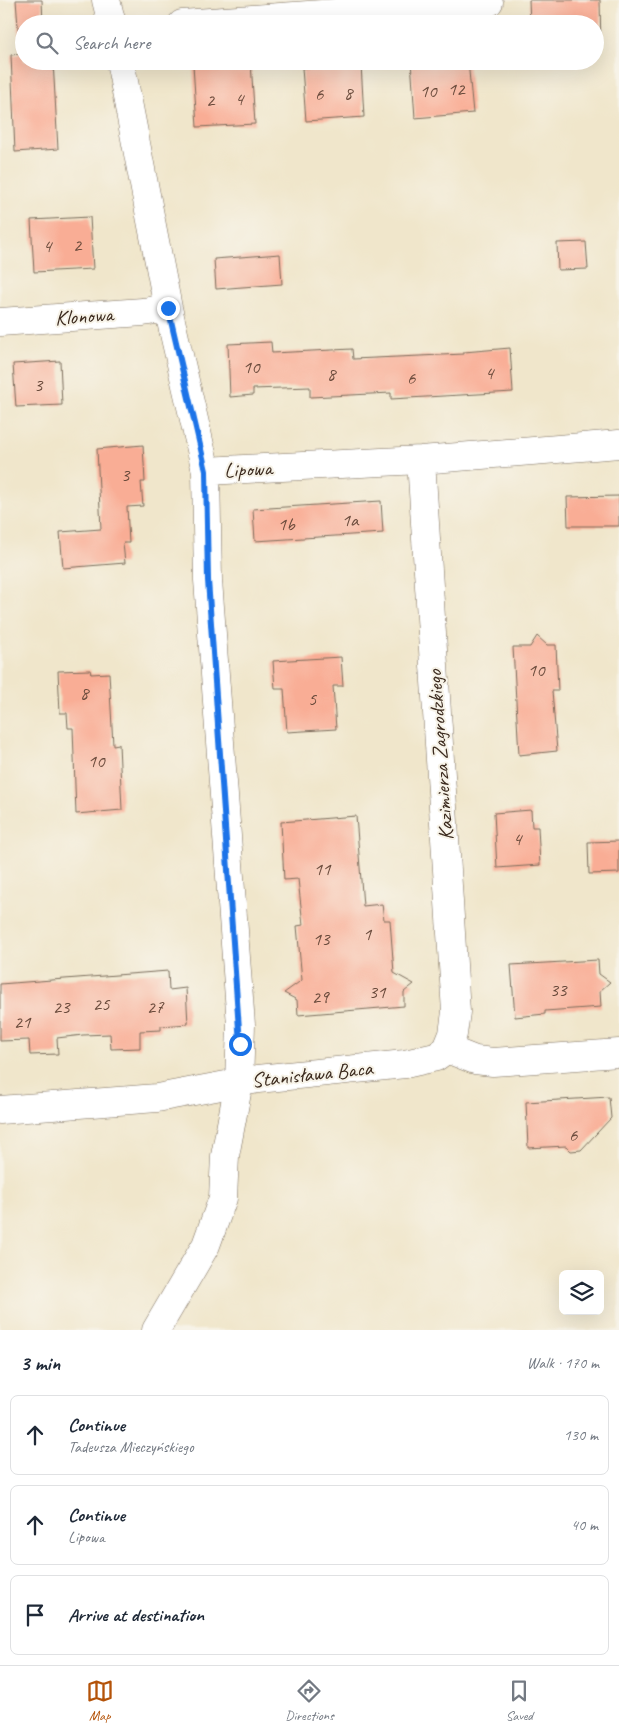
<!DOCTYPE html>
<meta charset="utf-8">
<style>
body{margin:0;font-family:Caveat,sans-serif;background:#f6f6f7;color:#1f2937}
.controls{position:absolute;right:15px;bottom:15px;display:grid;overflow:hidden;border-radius:8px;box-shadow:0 5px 20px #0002}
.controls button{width:45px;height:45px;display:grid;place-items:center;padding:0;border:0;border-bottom:1px solid #e0e1e3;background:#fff;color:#1f2937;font:25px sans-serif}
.stop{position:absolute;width:15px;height:15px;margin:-11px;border:4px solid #1a73e8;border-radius:50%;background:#fff}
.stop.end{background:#1a73e8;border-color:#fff;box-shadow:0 1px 5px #0008}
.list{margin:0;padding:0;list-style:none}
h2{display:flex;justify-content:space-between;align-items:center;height:65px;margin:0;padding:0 20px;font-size:21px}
h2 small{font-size:16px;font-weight:400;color:#747a83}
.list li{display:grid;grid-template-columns:32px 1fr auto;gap:15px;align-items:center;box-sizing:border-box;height:80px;margin:0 10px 10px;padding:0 10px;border:1px solid #e0e1e3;border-radius:8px}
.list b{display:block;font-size:19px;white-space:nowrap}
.list p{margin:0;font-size:16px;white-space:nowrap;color:#747a83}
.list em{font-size:16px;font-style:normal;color:#747a83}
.icon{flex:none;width:28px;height:28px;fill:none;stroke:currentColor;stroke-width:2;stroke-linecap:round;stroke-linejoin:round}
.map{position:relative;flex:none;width:619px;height:1330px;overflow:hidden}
.search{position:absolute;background:#fff;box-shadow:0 5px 20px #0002;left:15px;right:15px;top:15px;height:55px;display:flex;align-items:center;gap:12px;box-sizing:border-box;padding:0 18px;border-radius:28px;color:#747a83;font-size:19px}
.sheet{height:335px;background:#fff}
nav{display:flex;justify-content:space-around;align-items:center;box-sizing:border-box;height:70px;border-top:1px solid #e0e1e3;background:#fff;font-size:14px;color:#747a83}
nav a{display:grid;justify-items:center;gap:2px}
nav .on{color:#b45309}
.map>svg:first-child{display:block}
.building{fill:#f9ad95}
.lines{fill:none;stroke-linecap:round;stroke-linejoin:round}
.minor-casing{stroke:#7a6c5b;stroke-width:29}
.minor{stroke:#fff;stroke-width:28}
.route{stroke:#1a73e8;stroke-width:6}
.labels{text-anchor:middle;stroke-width:4;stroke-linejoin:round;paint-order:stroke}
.number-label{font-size:19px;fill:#6a4b3c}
.street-label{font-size:21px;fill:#3b2a1e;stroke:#f7f3e8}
</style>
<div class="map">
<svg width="619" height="1330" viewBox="0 0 619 1330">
<rect width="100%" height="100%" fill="#f7f3e8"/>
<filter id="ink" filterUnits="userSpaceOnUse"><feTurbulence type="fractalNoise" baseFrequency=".02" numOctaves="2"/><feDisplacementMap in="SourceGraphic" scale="10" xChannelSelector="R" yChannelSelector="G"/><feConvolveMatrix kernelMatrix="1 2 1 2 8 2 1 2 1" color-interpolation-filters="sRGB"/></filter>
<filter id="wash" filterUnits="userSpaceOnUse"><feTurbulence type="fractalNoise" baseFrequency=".0096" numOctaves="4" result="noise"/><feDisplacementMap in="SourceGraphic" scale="20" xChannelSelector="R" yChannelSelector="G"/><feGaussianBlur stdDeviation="1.12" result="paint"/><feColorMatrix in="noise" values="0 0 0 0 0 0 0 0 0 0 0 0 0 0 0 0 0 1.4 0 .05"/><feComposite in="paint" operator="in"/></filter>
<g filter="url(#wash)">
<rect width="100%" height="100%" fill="#f0e6cb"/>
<g id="blocks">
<path class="building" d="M 16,0 L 42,0 L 43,24 L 24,24 L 24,61 L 53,61 L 58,149 L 15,152 L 11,55 L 20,54 Z
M 529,0 L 600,0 L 601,48 L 595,48 L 595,24 L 530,24 Z
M 411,61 L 468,61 L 473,113 L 415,118 Z
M 251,62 L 255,124 L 197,127 L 193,65 Z
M 361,64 L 364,117 L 306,121 L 302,68 Z
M 90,217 L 93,269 L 34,272 L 31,220 Z
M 586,242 L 588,269 L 558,270 L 557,243 Z
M 280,254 L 282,284 L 216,289 L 214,259 Z
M 271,342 L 272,353 L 352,349 L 353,359 L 464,354 L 464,352 L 510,348 L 513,392 L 391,399 L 391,393 L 310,397 L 310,387 L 253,389 L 253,395 L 230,397 L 228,344 Z
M 60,361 L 62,405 L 16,407 L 13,364 Z
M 143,445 L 145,482 L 141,482 L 143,506 L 127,507 L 129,543 L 123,543 L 125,563 L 63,568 L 60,532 L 101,529 L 97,449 Z
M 619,496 L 619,526 L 568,526 L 567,497 Z
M 381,501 L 383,533 L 255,541 L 253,509 Z
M 537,636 L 547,645 L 556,645 L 558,691 L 552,691 L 557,751 L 519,755 L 513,647 L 530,647 Z
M 341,657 L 343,686 L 333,686 L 336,729 L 287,732 L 284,689 L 275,689 L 273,661 Z
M 90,670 L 91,674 L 109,673 L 113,745 L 119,744 L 122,810 L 76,814 L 73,728 L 68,728 L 67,713 L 60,713 L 58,671 Z
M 531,810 L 532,827 L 538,827 L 540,865 L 497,868 L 494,813 Z
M 356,816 L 363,906 L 382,904 L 384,920 L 390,920 L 394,973 L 414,984 L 404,992 L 404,1006 L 298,1015 L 297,1000 L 284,993 L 302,980 L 297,926 L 303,925 L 298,879 L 284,880 L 281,822 Z
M 619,841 L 619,873 L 589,874 L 588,842 Z
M 598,960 L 599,974 L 610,982 L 600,991 L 601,1007 L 545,1011 L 545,1014 L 515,1017 L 511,965 Z
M 168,971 L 169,990 L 186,988 L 188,1024 L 161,1026 L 161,1030 L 140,1031 L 140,1048 L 111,1049 L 110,1034 L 83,1035 L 57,1038 L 58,1054 L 30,1055 L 29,1040 L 0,1041 L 0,984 Z
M 609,1097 L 611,1118 L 581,1150 L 571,1151 L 566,1146 L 528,1148 L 526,1102 Z"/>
</g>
</g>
<g filter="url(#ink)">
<use href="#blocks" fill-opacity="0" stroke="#7a6c5b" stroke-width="1"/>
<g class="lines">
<defs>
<path id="minor" d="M 106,0 L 112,24
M 182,24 L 489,2
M 120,61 L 168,308 L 206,471 L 421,460 L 619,444
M 0,322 L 143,312 L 168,308
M 421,460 L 456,1012 L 453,1034 L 447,1049
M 0,1110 L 157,1098 L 258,1079 L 405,1064 L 436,1057 L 447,1049 L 475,1060 L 493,1062 L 619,1053
M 156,1330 L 206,1245 L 223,1198 L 225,1156 L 239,1082 L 241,1025 L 208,580 L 206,471"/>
</defs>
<use href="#minor" class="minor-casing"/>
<use href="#minor" class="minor"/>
</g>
</g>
<g class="lines" filter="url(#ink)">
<path class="route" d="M 168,308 L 206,471 L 208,580 L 240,1044"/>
</g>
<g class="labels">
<g class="number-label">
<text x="456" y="95">12</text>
<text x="428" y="97">10</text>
<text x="348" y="99">8</text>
<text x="319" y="100">6</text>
<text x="239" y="105">4</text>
<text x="210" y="106">2</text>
<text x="77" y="251">2</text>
<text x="47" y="252">4</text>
<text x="251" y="373">10</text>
<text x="489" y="379">4</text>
<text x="331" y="380">8</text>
<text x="411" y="384">6</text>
<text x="38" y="391">3</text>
<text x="125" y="481">3</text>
<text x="350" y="526">1a</text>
<text x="286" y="530">1b</text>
<text x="536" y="676">10</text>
<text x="84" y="699">8</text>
<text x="312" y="705">5</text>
<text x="96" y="767">10</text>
<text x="517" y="845">4</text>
<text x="322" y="875">11</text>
<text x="367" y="940">1</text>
<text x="321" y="945">13</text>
<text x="558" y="996">33</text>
<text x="377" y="998">31</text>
<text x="320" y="1003">29</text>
<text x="101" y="1010">25</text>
<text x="61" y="1013">23</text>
<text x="155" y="1013">27</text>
<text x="22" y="1028">21</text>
<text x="573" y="1141">6</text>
</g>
<g class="street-label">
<text transform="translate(84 316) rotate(-4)" y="7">Klonowa</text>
<text transform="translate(248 469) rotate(-3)" y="7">Lipowa</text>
<text transform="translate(440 755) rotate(-94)" y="7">Kazimierza Zagrodzkiego</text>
<text transform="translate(312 1074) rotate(-6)" y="7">Stanisława Baca</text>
</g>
</g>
</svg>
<div class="controls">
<button><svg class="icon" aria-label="layers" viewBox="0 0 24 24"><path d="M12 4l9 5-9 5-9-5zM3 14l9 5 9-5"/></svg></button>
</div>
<div class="stop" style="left:240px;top:1044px"></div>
<div class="stop end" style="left:168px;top:308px"></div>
<div class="search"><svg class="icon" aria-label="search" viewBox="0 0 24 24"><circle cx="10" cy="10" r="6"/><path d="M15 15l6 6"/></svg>Search here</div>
</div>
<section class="sheet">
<h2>3 min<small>Walk · 170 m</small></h2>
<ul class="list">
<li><svg class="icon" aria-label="ahead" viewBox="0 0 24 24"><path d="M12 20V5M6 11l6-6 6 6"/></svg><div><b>Continue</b><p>Tadeusza Mieczyńskiego</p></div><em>130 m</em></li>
<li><svg class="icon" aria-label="ahead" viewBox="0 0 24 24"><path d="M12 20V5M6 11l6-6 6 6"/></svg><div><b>Continue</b><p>Lipowa</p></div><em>40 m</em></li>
<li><svg class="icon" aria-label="arrive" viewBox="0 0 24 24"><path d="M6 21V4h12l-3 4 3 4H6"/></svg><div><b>Arrive at destination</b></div></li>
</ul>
</section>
<nav>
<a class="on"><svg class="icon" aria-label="map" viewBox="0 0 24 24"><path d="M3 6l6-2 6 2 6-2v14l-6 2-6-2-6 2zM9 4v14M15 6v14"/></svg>Map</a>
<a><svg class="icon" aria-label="directions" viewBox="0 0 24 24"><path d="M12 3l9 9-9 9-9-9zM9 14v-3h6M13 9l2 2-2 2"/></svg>Directions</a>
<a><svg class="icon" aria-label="saved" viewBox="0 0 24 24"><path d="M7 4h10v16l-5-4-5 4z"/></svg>Saved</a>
</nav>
